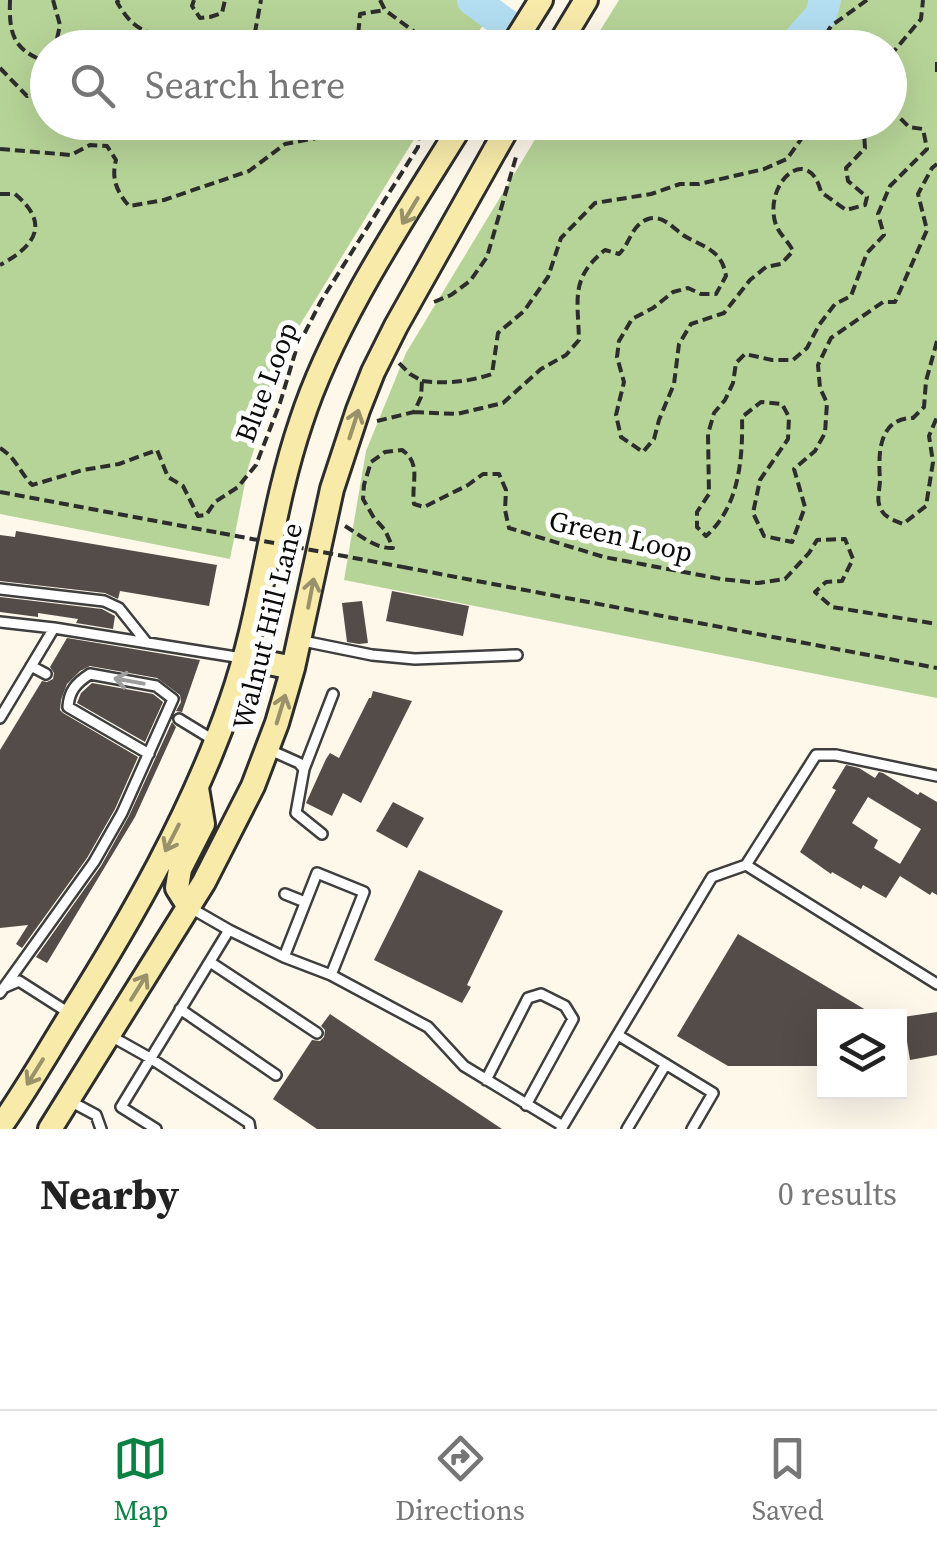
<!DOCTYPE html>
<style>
body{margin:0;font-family:"Source Serif 4",serif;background:#f6f6f6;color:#222}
.controls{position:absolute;right:30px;bottom:30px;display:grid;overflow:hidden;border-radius:0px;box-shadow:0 10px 40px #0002}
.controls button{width:90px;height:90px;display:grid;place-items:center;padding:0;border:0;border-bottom:2px solid #e0e0e0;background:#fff;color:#222;font:50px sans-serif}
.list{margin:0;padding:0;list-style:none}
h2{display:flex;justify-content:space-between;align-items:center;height:130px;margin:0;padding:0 40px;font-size:42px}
h2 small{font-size:32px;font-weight:400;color:#767676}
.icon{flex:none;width:55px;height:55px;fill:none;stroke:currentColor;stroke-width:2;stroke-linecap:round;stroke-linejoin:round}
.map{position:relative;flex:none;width:937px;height:1129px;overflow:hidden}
.search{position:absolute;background:#fff;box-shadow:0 10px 40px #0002;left:30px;right:30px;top:30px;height:110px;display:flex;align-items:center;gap:25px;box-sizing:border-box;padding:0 35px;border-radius:55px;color:#767676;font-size:38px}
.sheet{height:280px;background:#fff}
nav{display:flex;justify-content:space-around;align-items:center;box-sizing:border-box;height:140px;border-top:2px solid #e0e0e0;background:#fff;font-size:28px;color:#767676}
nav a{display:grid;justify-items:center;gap:5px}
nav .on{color:#0b8043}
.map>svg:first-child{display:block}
.forest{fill:#b7d498}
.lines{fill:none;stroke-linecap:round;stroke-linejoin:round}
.river{stroke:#b3def1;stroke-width:32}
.building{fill:#534c48;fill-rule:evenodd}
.lane-casing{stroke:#3e3e3e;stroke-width:14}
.secondary-casing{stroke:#2d2d2d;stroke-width:28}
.path{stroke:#2d2d2d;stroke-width:4;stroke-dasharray:10 5;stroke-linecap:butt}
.lane{stroke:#fff;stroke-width:9}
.secondary{stroke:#f8ebaa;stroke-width:22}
.secondary-bridge-casing{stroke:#2d2d2d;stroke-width:28;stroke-linecap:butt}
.path-bridge{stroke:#2d2d2d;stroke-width:4;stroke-dasharray:10 5;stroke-linecap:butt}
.secondary-bridge{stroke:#f8ebaa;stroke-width:22}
.oneway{stroke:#99916a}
.oneway2{stroke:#9d9d9d}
.labels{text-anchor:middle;stroke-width:10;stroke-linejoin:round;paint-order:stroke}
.street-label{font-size:28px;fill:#0b0b0b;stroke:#fff}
</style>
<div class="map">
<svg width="937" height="1129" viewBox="0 0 937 1129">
<rect width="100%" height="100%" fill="#fdf8ea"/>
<path class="forest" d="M 0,0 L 499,0 L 469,47 L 48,48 L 48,122 L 424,123 L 287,346 L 248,468 L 230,559 L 0,514 Z
M 619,0 L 937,0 L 937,698 L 344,580 L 366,451 L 406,353 L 545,123 L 890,122 L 890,48 L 590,47 Z"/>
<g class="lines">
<path class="river" d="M 473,0 L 538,48
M 792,48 L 821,15 L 825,0"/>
</g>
<path class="building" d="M 16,531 L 217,565 L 209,606 L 120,591 L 118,599 L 105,593 L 0,581 L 0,535 L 15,537 Z
M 392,591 L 469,606 L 463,636 L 386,621 Z
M 0,597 L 102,609 L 115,616 L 113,629 L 76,623 L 78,619 L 38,613 L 38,617 L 0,612 Z
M 362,601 L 368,643 L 359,644 L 347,642 L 342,603 Z
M 67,638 L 200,660 L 182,712 L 176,711 L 181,702 L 180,695 L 157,678 L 90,666 L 80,671 L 67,684 L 61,700 L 60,710 L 63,713 L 138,757 L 115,809 L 87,858 L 22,948 L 16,944 L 28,925 L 0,928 L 0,750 L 42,681 L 47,682 L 53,679 L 54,673 L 50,667 Z
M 92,683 L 153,694 L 163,702 L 145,742 L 77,703 L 81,693 Z
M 373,691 L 412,701 L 361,803 L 343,793 L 332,816 L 306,803 L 326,759 L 330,753 L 339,758 L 369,698 L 371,698 Z
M 172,722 L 176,727 L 135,817 L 47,963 L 36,957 L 101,866 L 129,816 Z
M 846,765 L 859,768 L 875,778 L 879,772 L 883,773 L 918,795 L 920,792 L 937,802 L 937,895 L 932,892 L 930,895 L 900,876 L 886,898 L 863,885 L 861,889 L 832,872 L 831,874 L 800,852 L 836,790 L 832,788 ZM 868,797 L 921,829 L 900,864 L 874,848 L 878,840 L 852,823 Z
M 393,802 L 424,818 L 407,848 L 376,831 Z
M 419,870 L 503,911 L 467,985 L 471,987 L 462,1003 L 374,960 Z
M 738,934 L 876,1016 L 824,1016 L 824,1066 L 728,1066 L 677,1036 Z
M 937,1012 L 937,1055 L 910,1060 L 903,1017 Z
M 330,1014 L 502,1129 L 317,1129 L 273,1099 L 312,1040 L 320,1041 L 324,1037 L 325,1030 L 321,1026 Z"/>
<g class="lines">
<defs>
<path id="lane" d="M 0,589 L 104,601 L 119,608 L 147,643
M 0,622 L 54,628 L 242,658
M 303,641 L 372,655 L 415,659 L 517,655
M 31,666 L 46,674
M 0,718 L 54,628
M 179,719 L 215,741
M 270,750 L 299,763 L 304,769 L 296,813 L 322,834
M 304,769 L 333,694
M 746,865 L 937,984
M 285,894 L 305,902
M 189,907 L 229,930 L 284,957 L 331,975 L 428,1027 L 464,1066 L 563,1126
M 284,957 L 317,873 L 364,892 L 331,975
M 210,962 L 317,1033
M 5,987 L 19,981 L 69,1013
M 0,993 L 94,862 L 122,813 L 173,699 L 156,686 L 90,674 C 76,683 69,691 68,707 L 149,754
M 180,1009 L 276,1075
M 109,1035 L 150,1058 L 249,1123 L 250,1129
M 618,1035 L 713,1093 L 692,1129
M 486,1080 L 528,998 L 541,994 L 565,1006 L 573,1019 L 526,1105
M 68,1100 L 96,1115 L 101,1129
M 156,1129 L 121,1107 L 229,930
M 561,1129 L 712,877 L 746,865 L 816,755 L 836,755 L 937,776
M 627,1129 L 666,1064"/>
<path id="secondary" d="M 511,48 L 541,0
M 557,48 L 586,0
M 244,658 L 293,668
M 189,907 L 177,888 L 180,869 L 203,824 L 197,788
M 0,1127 C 25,1092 46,1055 69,1018 C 132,918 192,813 231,701 C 263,610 270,513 301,422 C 334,320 407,213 463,122
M 50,1129 L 204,882 L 253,786 L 277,723 L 293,668 L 332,489 L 358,410 L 373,372 L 396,326 L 495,150"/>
</defs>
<use href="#lane" class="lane-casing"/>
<use href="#secondary" class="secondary-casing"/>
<path class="path" d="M 10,0 C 9,32 12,49 44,61 L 48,57
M 53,0 L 60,25 L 55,48
M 119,0 L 117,2 C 141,45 159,26 191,48
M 194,0 L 192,6 L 200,18 L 210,17 L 222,13 L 225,0
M 380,0 L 385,10 L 436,48
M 252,48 L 261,0
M 357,48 L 360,14 L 385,10
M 818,48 L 831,26 L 867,0
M 890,56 L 921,19 L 923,0
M 937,62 L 937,74
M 0,68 L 27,96 L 48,91
M 890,108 L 909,127 L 923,129 L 927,149 L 890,186 L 878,214 L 884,235 L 867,253 L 851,296 L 835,304 L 819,325 L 807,348 L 793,360 L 772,360 L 745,354 L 736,363 L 733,383 L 725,400 L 714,413 L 708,434 L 709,494 L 697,512 L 697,527 L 706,536 C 739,507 743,459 742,417 L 761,402 L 782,404 L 789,417 L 788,439 L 760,480 L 753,513 L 764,536 L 792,542 L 805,507 L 794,469 L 815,451 L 825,433 L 827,403 L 820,388 L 818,365 L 831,338 L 883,302 L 895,302 L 927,230 L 918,194 L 932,168 L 937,164
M 165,122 L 174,128 L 191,133 L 209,122
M 0,149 L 71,155 L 90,145 L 107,146 L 116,160 C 111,179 117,192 129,206 L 164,200 L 249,171 L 285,144 L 332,135 L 342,122
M 0,194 L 15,194 C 51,224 35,246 0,265
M 434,302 L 451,295 L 470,281 L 487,257 L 516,157
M 937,341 L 926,381 L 924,407 L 913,418 C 879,418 878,452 880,480 C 880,487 877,498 879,504 C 882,517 893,520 903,524 L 926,506 L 933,462 L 929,436 L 937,417
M 422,381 C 447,384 468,382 492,374 L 498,333 L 524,311 L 548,277 L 561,238 L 595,203 L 651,194 L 680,184 L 699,184 L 764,169 L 787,159 L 804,135 L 807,122
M 414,412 L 457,414 L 503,403 L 541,369 L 566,355 L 579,340 C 578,299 570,278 605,250 L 619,254 C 630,244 631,225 648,219 C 662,214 673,228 683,235 C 695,243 713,247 721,261 C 724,266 725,271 726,276 L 716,294 L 701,294 L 688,288 L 673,292 L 653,308 L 632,319 L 619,341 L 617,357 L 624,382 L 616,415 L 621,437 L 643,452 L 654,439 L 659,420 L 674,384 L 679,344 L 691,324 L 724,313 L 750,280 L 766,267 L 781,264 L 793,251 C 789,242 779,234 776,225 C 762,185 808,141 821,192 L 846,210 L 865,205 L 867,197 L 848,181 L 846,168 L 865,148 L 864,133 L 869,122
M 377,421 L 414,412 L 421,397 L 422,381 L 410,374 L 399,363
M 0,448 C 16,458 19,471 32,485 L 83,470 L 119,464 L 157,450 L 168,477 L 183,486 L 198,516 L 206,515 L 215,502 L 238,487 L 256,465 L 280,403 L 296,350 L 321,301 L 418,147 L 420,122
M 0,492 L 220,533
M 345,526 C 360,535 375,549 393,548 L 385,530 L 374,518 L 363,499 L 364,485 L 371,462 L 385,452 L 402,450 C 422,464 411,482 414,504 L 424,507 L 468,485 L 483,474 L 499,474 L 506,490 L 505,510 L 509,528 L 604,557 L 721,579 L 758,583 L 785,579 L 809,553 L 817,540 L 845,539 L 853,559 L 842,581 L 826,582 L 815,592 L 832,607 L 937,624
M 403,567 L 937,668"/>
<use href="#lane" class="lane"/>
<use href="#secondary" class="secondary"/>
<defs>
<path id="secondary-bridge" d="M 495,150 L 511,122"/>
</defs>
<use href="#secondary-bridge" class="secondary-bridge-casing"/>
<path class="path-bridge" d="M 220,533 L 403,567"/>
<use href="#secondary-bridge" class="secondary-bridge"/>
</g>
<defs><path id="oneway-shaft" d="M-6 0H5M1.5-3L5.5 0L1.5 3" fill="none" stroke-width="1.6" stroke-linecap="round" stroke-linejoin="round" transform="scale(2.5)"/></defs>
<g class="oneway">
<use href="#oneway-shaft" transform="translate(410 211) rotate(121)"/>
<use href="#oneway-shaft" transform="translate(354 424) rotate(-72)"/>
<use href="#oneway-shaft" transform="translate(311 593) rotate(-79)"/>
<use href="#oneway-shaft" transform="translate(281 709) rotate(-73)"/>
<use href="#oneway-shaft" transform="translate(172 838) rotate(117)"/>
<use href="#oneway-shaft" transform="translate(139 987) rotate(-58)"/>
<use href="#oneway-shaft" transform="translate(35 1072) rotate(122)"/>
</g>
<use class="oneway2" href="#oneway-shaft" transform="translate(129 681) rotate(-170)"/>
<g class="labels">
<g class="street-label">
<text transform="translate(266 382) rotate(-69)" y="10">Blue Loop</text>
<text transform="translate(621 536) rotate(13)" y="10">Green Loop</text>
<text transform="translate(267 626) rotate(-76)" y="10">Walnut Hill Lane</text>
</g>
</g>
</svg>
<div class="controls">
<button><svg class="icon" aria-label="layers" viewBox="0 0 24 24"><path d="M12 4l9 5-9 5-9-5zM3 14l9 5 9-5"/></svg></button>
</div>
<div class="search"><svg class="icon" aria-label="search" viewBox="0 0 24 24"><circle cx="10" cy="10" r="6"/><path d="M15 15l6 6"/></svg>Search here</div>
</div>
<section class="sheet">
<h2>Nearby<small>0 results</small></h2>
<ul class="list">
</ul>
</section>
<nav>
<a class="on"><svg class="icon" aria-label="map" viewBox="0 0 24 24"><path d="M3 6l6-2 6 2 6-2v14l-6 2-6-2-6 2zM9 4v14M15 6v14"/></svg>Map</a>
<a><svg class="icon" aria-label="directions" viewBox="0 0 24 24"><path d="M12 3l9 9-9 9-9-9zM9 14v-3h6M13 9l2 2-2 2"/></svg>Directions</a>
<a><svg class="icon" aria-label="saved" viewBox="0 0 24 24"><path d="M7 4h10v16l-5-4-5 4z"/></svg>Saved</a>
</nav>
